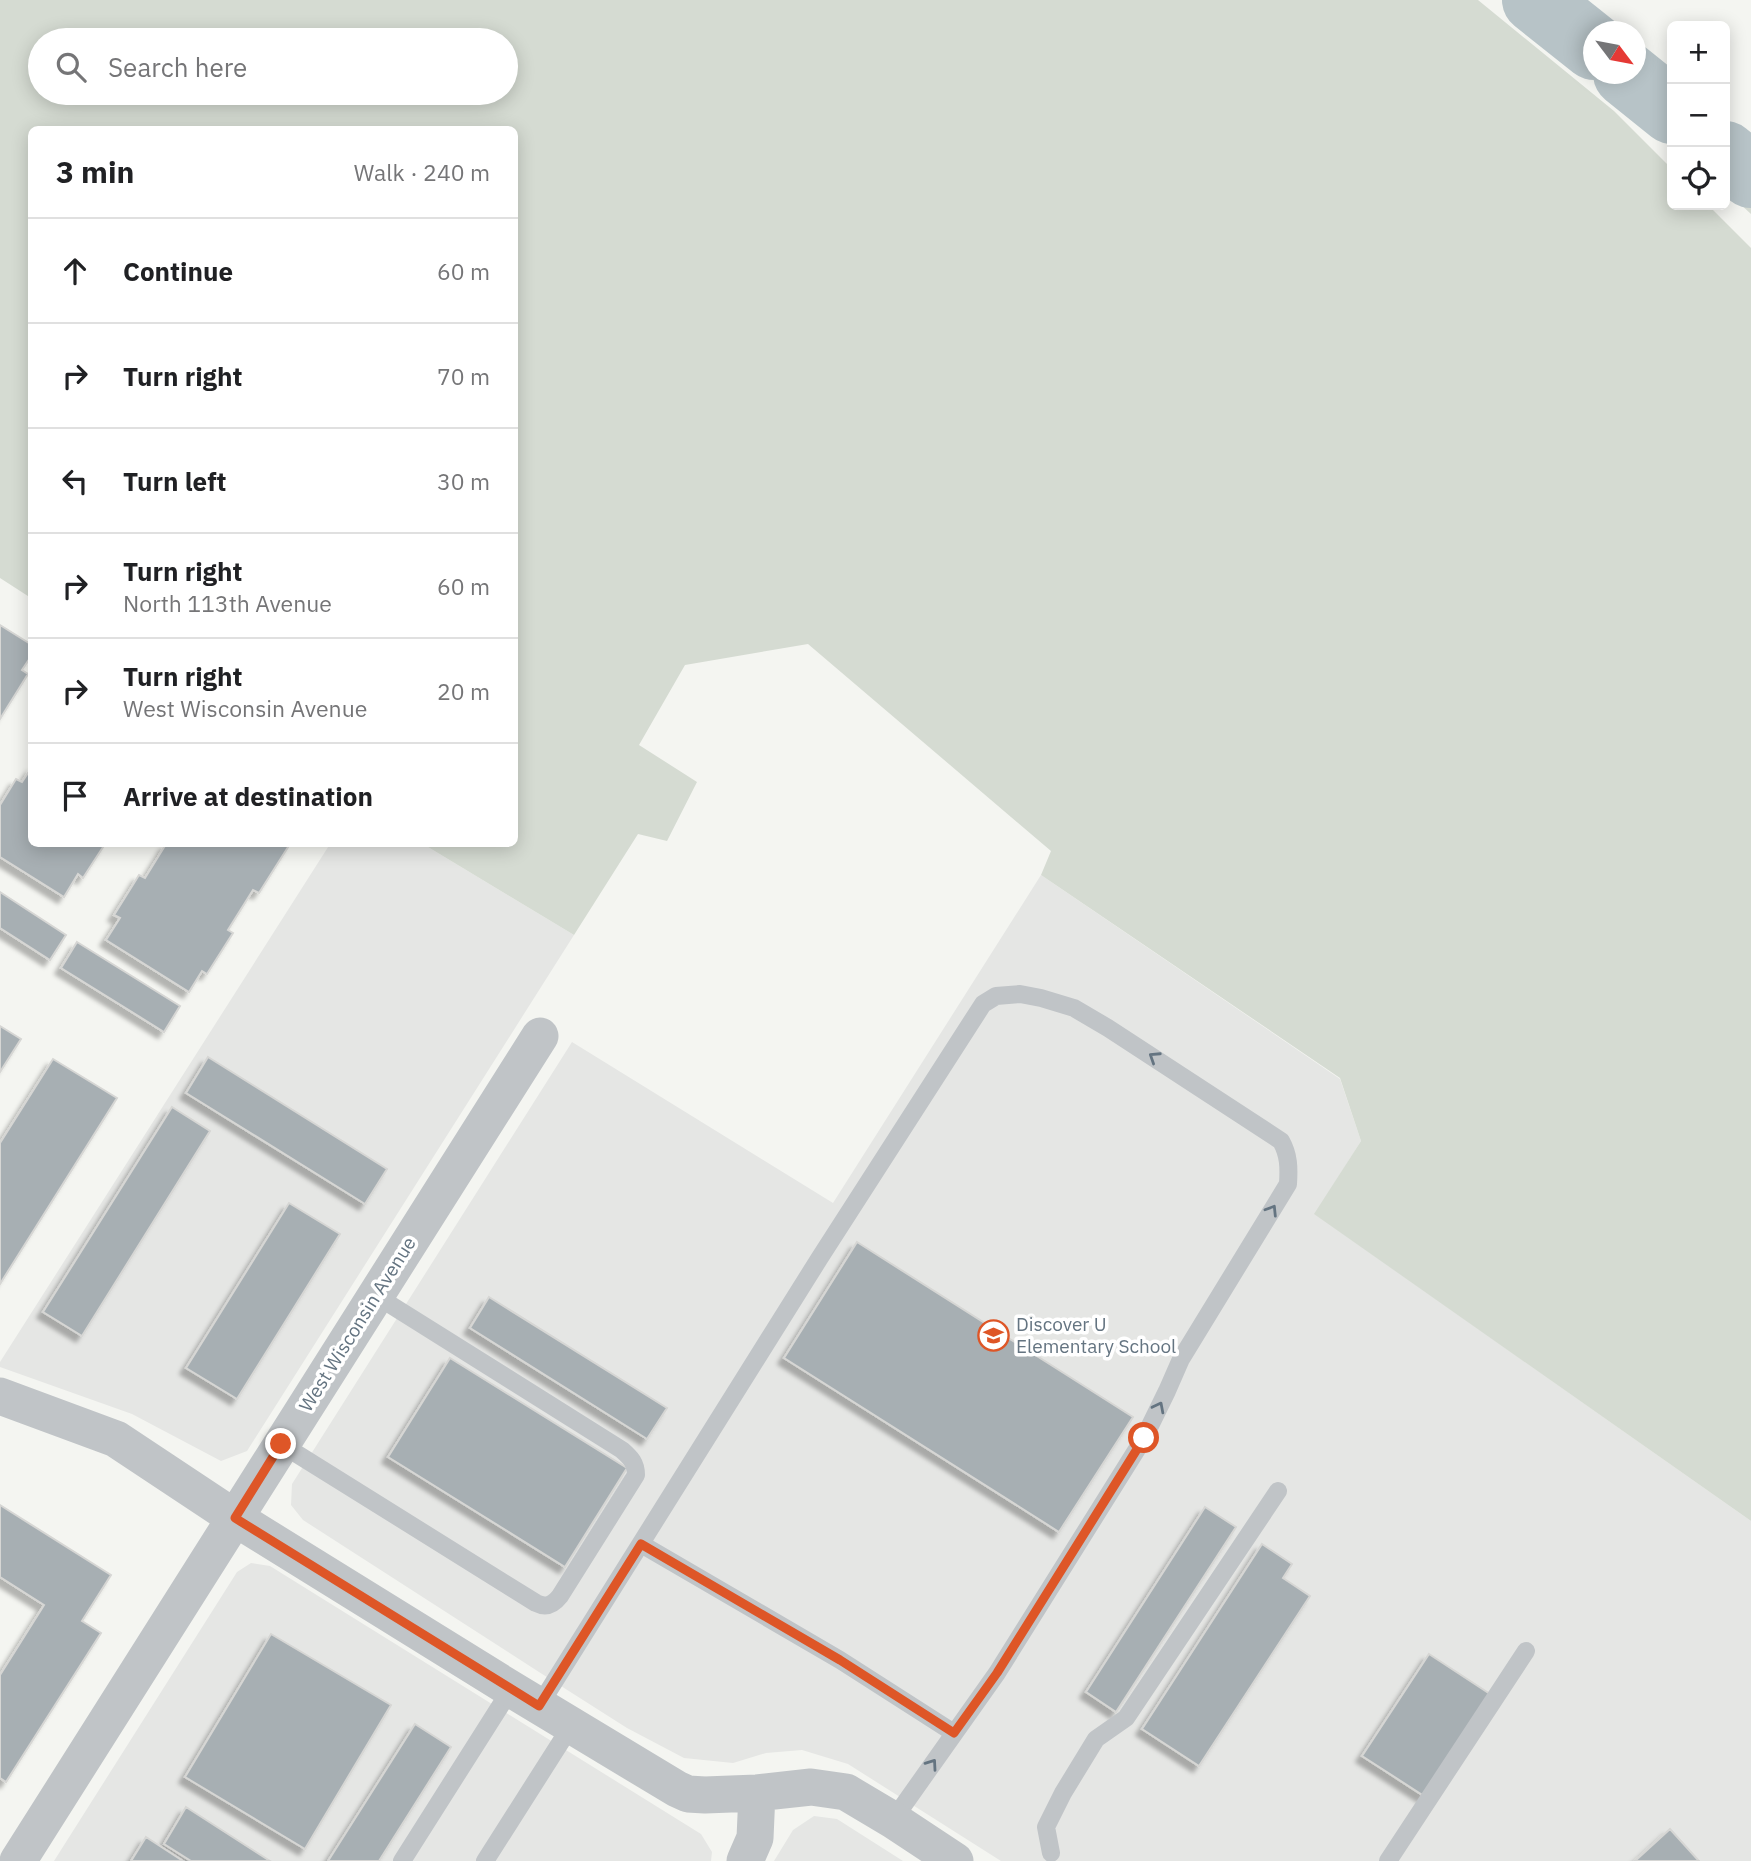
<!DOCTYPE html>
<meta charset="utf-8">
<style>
body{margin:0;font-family:"IBM Plex Sans",sans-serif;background:#f6f6f6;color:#202124}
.controls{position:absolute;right:21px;top:21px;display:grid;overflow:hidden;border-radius:10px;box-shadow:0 4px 18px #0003}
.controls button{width:63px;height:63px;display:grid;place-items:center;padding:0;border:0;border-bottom:2px solid #e0e0e0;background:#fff;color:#202124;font:35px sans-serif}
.compass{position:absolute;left:1583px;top:21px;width:63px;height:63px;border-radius:50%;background:#fff;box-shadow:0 4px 18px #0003;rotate:122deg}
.stop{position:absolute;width:21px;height:21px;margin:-16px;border:5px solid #de5627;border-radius:50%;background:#fff}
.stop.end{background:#de5627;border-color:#fff;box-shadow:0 2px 7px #0008}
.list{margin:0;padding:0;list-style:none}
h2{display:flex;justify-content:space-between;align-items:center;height:91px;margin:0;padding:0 28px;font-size:30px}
h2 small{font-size:23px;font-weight:400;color:#757577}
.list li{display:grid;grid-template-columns:46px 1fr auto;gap:21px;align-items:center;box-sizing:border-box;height:105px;padding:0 28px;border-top:2px solid #e0e0e0}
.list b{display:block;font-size:26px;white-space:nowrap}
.list p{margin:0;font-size:23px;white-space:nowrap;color:#757577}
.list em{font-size:23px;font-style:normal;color:#757577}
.icon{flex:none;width:38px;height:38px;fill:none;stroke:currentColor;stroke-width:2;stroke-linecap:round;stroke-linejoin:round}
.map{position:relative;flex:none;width:1751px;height:1861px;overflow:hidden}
.search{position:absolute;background:#fff;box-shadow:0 4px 18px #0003;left:28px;top:28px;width:490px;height:77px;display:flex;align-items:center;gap:18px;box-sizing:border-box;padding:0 24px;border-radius:38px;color:#757577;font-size:26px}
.panel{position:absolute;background:#fff;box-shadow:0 4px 18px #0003;left:28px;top:126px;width:490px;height:721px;border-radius:10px}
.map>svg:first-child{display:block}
.built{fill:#e5e6e4}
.green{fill:#d5dbd2;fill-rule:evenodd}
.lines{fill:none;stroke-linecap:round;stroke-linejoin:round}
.river{stroke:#b7c3c7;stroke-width:66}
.building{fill:#a7afb3;stroke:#d6d6d4;stroke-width:2;filter:url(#shadow)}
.service{stroke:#c0c4c7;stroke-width:18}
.minor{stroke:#c0c4c7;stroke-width:37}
.oneway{stroke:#647481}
.route{stroke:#de5627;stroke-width:9}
.labels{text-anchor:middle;stroke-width:7;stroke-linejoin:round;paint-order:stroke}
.street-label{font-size:19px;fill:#647481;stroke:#fff}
.poi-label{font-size:19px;fill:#647481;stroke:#fff;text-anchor:start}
</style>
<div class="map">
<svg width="1751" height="1861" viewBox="0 0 1751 1861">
<defs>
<filter id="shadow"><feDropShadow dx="-6" dy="6" stdDeviation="2" flood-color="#0004"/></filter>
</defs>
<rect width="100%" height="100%" fill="#f4f5f1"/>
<path class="built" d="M 330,844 L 423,844 L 574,935 L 247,1451 L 221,1461 L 132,1414 L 0,1367 L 0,1362 Z
M 1041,875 L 1340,1079 L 1361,1141 L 1315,1214 L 1751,1521 L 1751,1861 L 1001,1861 L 848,1764 L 802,1750 L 766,1753 L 733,1763 L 684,1758 L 627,1728 L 539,1672 L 303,1520 L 291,1505 L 292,1484 L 572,1042 L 833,1203 Z
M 251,1563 L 270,1566 L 701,1834 L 712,1852 L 711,1861 L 54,1861 L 237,1572 Z
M 814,1816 L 837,1819 L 903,1861 L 774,1861 L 793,1830 Z"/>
<path class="green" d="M 0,0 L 1478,0 L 1614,111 L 1672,169 L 1672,205 L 1708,205 L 1751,248 L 1751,1521 L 1314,1214 L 1361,1141 L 1340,1078 L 1041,875 L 1051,851 L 808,644 L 685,665 L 639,745 L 697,782 L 667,841 L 638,834 L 574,935 L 423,844 L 514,844 L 514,130 L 32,130 L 31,598 L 0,578 ZM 506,40 L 506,93 L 40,93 L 40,40 Z
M 1725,148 L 1751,171 L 1751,214 L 1725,190 Z"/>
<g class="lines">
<path class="river" d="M 1535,0 L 1594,47
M 1626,74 L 1672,111
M 1725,154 L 1751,175"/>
</g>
<path class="building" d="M 0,625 L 32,645 L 32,655 L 22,670 L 28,674 L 0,719 Z
M 32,767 L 32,844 L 105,844 L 83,878 L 78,874 L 64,897 L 0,857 L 0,805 L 16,779 L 22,782 Z
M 166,844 L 290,844 L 259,893 L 253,890 L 228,930 L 233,933 L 207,974 L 202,971 L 189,992 L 106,940 L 120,918 L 114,915 L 139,875 L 145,878 Z
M 0,892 L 66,935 L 50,960 L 0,928 Z
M 77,942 L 180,1006 L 164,1032 L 61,968 Z
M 0,1026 L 21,1039 L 0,1072 Z
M 208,1057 L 387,1169 L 365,1204 L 186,1093 Z
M 53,1059 L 117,1098 L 0,1284 L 0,1143 Z
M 172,1107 L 210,1131 L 82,1336 L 43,1312 Z
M 289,1203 L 340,1234 L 237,1399 L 186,1368 Z
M 857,1242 L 1133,1417 L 1059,1532 L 784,1358 Z
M 489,1297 L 667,1408 L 647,1439 L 470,1328 Z
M 450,1358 L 627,1468 L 565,1567 L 388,1457 Z
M 0,1505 L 111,1575 L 82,1621 L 101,1633 L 6,1782 L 0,1778 L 0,1675 L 44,1605 L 0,1577 Z
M 1205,1507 L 1236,1527 L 1116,1712 L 1086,1692 Z
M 1262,1544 L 1292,1564 L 1283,1578 L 1310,1596 L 1199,1766 L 1142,1729 Z
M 271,1634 L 391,1705 L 305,1849 L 185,1777 Z
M 1429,1654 L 1490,1694 L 1424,1796 L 1362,1756 Z
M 415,1724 L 451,1747 L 379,1861 L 328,1861 Z
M 186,1807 L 270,1861 L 191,1861 L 164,1844 Z
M 1670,1829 L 1699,1861 L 1635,1861 Z
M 146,1837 L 183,1861 L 131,1861 Z"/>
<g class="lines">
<path class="service" d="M 281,1444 L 536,1603 C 546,1608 553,1605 560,1596 L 636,1475 C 636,1463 631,1458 622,1450 L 375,1295
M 641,1544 L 840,1660 L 954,1733
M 539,1706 L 819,1259 L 983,1004 L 996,996 L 1020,994 L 1041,998 L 1074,1008 L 1108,1028 L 1281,1141 C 1289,1155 1289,1168 1288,1184 L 1181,1359 L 1167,1391 L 1144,1438 L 997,1673 L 893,1820
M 1051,1853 L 1046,1827 L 1063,1793 L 1096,1739 L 1126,1718 L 1278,1491
M 402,1861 L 511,1689
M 485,1861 L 571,1726
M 1388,1861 L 1526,1651"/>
<path class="minor" d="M 0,1396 L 116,1439 L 235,1518 L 511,1689 L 677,1789 L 688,1794 L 705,1795 L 757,1793 L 811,1787 L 846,1792 L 893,1820 L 955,1861
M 18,1861 L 540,1036
M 745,1861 L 755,1838 L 757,1793"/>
</g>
<defs><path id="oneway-chevron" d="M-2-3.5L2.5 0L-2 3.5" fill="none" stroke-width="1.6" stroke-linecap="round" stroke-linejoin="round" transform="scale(1.75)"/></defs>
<g class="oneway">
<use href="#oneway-chevron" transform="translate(1154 1057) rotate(-147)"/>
<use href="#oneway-chevron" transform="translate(1272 1210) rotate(-58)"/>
<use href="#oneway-chevron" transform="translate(1159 1407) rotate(-63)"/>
<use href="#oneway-chevron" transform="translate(932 1764) rotate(-55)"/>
</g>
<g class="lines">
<path class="route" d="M 281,1444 L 235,1518 L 539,1706 L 641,1544 L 840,1660 L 954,1733 L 997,1673 L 1144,1438"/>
</g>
<defs>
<symbol id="school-ring" viewBox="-11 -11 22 22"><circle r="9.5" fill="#fff" stroke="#de5627" stroke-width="1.5"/><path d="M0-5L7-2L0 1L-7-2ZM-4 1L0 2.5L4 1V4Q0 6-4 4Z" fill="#de5627"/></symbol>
</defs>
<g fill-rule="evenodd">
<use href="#school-ring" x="976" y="1318" width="35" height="35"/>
</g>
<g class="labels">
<g class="street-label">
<text transform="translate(357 1324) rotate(-58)" y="7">West Wisconsin Avenue</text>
</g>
<g class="poi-label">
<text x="1016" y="1331">Discover U<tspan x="1016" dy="22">Elementary School</tspan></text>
</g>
</g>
</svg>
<div class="controls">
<button>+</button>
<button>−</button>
<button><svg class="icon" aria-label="locate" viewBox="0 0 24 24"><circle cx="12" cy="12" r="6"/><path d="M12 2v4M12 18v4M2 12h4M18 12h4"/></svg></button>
</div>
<svg class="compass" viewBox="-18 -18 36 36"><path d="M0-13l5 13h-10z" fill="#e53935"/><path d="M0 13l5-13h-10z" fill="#757577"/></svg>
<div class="stop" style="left:1144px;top:1438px"></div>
<div class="stop end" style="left:281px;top:1444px"></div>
<div class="search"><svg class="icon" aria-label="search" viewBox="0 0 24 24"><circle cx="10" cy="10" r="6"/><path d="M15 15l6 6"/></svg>Search here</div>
<section class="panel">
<h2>3 min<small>Walk · 240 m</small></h2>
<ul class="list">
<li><svg class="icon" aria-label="ahead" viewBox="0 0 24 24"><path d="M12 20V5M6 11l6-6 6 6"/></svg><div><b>Continue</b></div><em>60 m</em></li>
<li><svg class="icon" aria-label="right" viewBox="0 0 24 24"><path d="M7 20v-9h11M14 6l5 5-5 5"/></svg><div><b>Turn right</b></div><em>70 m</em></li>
<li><svg class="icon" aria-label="left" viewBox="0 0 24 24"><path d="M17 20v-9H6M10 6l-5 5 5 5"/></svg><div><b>Turn left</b></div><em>30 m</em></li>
<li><svg class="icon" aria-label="right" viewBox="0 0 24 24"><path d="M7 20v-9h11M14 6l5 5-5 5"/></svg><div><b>Turn right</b><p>North 113th Avenue</p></div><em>60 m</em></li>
<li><svg class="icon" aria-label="right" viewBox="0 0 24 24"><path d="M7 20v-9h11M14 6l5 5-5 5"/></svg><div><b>Turn right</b><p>West Wisconsin Avenue</p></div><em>20 m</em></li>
<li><svg class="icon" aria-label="arrive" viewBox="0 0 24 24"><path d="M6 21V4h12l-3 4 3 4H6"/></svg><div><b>Arrive at destination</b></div></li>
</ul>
</section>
</div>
